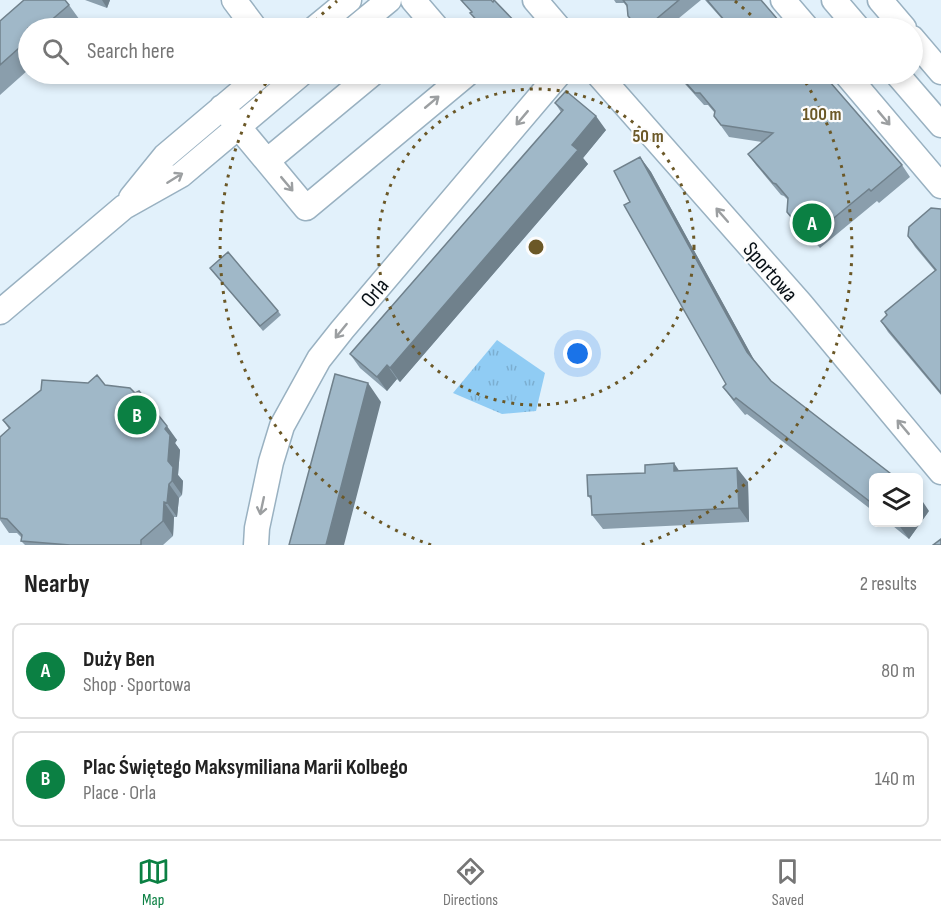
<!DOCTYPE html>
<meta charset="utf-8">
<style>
body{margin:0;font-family:"Sofia Sans Condensed",sans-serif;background:#f2f2f2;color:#222}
.controls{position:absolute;right:18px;bottom:18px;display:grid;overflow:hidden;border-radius:9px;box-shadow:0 3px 9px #0003}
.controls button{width:54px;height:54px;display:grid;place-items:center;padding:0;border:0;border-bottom:2px solid #e0e0e0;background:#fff;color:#222;font:30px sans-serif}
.you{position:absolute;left:578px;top:354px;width:21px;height:21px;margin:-15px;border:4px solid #fff;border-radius:50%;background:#1a73e8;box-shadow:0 0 0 9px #1a73e833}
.badge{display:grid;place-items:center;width:39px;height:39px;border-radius:50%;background:#0b8043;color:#fff;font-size:20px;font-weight:700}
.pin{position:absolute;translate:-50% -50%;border:3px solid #fff;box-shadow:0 2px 6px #0006}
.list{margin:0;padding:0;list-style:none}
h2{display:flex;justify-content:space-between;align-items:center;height:78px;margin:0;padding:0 24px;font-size:26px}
h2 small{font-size:20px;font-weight:400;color:#767676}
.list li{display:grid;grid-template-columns:39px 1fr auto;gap:18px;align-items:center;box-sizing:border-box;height:96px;margin:0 12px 12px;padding:0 12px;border:2px solid #e0e0e0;border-radius:9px}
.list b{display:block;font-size:22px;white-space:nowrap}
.list p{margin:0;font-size:20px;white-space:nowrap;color:#767676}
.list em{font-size:20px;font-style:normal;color:#767676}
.icon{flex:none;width:33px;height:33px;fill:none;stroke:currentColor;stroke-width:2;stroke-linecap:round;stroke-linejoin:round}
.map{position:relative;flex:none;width:941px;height:545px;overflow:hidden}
.search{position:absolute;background:#fff;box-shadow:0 3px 9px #0003;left:18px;right:18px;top:18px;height:66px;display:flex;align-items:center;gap:15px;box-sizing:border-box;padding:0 21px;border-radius:33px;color:#767676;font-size:22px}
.sheet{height:294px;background:#fff}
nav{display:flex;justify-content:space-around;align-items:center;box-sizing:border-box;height:84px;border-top:2px solid #e0e0e0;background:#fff;font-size:16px;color:#767676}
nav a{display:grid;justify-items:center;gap:3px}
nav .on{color:#0b8043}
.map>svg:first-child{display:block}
.grass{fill:url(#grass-tufts)}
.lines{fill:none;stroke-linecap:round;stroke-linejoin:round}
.minor-casing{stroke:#99b1c1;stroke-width:27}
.minor{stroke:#fff;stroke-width:24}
.wall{fill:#8a9eac}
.shaded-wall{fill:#70818c}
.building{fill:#a0b8c8;stroke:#70818c;stroke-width:1.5}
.oneway{stroke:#9c9fa1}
.ring{fill:none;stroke:#6b5827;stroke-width:3;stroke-dasharray:3 6}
.labels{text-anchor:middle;stroke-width:4.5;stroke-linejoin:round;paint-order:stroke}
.street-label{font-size:22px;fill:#070f15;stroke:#fcfcfc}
.centre{fill:#6b5827;stroke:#fcfcfc;stroke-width:3}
.ring-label{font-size:18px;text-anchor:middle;font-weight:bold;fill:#6b5827;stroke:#fcfcfc;stroke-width:4.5;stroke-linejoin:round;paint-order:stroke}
</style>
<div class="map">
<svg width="941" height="545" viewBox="0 0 941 545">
<defs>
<pattern id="grass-tufts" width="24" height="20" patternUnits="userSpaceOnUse" patternTransform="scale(1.5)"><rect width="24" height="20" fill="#90ccf4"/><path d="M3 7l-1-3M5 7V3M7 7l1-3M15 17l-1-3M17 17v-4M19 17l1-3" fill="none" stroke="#7baed0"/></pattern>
</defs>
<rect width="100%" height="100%" fill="#e2f1fb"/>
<path class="grass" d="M 497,340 L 545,373 L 536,411 L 502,414 L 453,393 Z"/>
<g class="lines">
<defs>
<path id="minor" d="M 234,0 L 255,28
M 413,0 L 437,28
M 535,0 L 559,28
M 783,0 L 807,28
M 834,0 L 858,28
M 880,0 L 904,28
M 315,28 L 349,0
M 355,28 L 389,0
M 912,38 L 941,72
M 598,74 L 800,303 L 941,472
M 846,74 L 941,186
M 897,74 L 941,125
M 222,107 L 306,208 L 467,74
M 267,161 L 372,74
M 131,198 L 165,156 L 262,74
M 0,312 L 124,207 L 181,175 L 301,74
M 256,545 L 257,528 L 271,462 L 282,426 L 319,359 L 342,330 L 559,74"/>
</defs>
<use href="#minor" class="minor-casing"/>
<use href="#minor" class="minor"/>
</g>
<path class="wall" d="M 85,0 L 110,0 L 107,8 Z
M 614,0 L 701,0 L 673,23 L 727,28 L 637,28 L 628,16 L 627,7 L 624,3 L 616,3 Z
M 705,0 L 761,0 L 785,28 L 730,28 Z
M 69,5 L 82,23 L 76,28 L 28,28 L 28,70 L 0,95 L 0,21 Z
M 676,74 L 823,74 L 902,165 L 910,177 L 879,203 L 877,201 L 820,248 L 808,234 L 805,236 L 795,224 L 787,212 L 788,200 L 784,196 L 781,195 L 756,165 L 748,154 L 762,142 L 729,137 L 714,116 L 714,112 L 708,105 L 704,105 Z
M 555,103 L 606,130 L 583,158 L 588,164 L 400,382 L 397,379 L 387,391 L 360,368 L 350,354 L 561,112 Z
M 640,157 L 651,172 L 754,360 L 771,381 L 873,477 L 873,511 L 747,414 L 745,415 L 734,402 L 723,387 L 726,384 Z
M 941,209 L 941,395 L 888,332 L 881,321 L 935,271 L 915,247 L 908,236 Z
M 210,268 L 278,311 L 281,315 L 263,331 Z
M 105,385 L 177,440 L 175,443 L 180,450 L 178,475 L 183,481 L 182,495 L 179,498 L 177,517 L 174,517 L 173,536 L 163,545 L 25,545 L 21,541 L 22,538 L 17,533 L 9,533 L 0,520 L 0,437 L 9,429 L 3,420 Z
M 679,470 L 748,482 L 749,522 L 603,529 L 592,515 L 592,501 L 588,496 L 645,473 Z
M 929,511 L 909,539 L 888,522 L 918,522 Z"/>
<path class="shaded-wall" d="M 102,0 L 110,0 L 107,8 Z
M 596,116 L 606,130 L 583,158 L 588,164 L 400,382 L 390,368 Z
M 640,157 L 651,172 L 758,367 L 747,352 Z
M 387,365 L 397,379 L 387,391 L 377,377 Z
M 368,383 L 381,402 L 344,545 L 326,545 Z
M 167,426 L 177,440 L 175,443 L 180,450 L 178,475 L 183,481 L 182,495 L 172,481 L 168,461 L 165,429 Z
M 674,463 L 684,478 L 674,471 Z
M 737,468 L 748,482 L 749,522 L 739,508 Z
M 169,484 L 179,498 L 177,517 L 167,503 Z
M 919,496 L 929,511 L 909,539 L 898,524 L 899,522 L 918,522 Z
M 164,502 L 174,517 L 173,536 L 163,521 Z"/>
<path class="building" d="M 24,0 L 65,0 L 69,5 L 42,28 L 28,28 L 28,40 L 0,65 L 0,21 Z
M 461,0 L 491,0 L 493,2 L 494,0 L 521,28 L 484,28 L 470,13 L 472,12 Z
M 623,0 L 679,0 L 649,25 L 636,25 L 628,16 L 627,5 Z
M 707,0 L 761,0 L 785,28 L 731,28 Z
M 667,23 L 727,28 L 667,28 Z
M 678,74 L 823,74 L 902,165 L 871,191 L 869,189 L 812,236 L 800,222 L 797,224 L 787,212 L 788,198 L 776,184 L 773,183 L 748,154 L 773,133 L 721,125 L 714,116 L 715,111 L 700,93 L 695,93 Z
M 566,91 L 596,116 L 572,145 L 578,150 L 390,368 L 387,365 L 377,377 L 350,354 L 563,110 L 555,103 Z
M 640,157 L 747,352 L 771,381 L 895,477 L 873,477 L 873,504 L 736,398 L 734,400 L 723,387 L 726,384 L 624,205 L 630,202 L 614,171 Z
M 931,208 L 941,209 L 941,393 L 881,321 L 887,315 L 885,312 L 936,270 L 908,236 L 909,227 Z
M 228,252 L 278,311 L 260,326 L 210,268 Z
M 335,374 L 368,383 L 326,545 L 289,545 Z
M 97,375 L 105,385 L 130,388 L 135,393 L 139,391 L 167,426 L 165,429 L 170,435 L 168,461 L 173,467 L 172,481 L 169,484 L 167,503 L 164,502 L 163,521 L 141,540 L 141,545 L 70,545 L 21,541 L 22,535 L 7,519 L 0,518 L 0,437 L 10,428 L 3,420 L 41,390 L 42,380 L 88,383 Z
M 674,463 L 674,471 L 737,468 L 739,508 L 592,515 L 591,496 L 588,496 L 587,475 L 645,473 L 645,465 Z
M 941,539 L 941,545 L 933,545 Z"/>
<defs><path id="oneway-shaft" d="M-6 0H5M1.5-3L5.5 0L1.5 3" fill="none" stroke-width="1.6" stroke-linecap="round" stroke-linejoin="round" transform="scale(1.5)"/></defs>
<g class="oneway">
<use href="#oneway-shaft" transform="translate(432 102) rotate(-40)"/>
<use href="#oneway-shaft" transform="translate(522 118) rotate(130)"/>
<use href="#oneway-shaft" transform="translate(884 118) rotate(50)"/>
<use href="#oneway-shaft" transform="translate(175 178) rotate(-32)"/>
<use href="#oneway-shaft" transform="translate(287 184) rotate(50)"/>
<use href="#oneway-shaft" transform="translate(722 215) rotate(-131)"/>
<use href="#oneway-shaft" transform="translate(341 331) rotate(129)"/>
<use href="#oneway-shaft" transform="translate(903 427) rotate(-130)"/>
<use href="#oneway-shaft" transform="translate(262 506) rotate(102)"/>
</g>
<g class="ring">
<circle cx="536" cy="247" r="158"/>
<path d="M431 545A316 316 0 0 1 271 75M309 27A316 316 0 0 1 337 1M735 1A316 316 0 0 1 763 27M801 75A316 316 0 0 1 641 545"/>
</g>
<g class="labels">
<g class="street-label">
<text transform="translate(771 271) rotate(49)" y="8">Sportowa</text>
<text transform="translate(374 292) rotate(-50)" y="8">Orla</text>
</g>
</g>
<circle cx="536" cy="247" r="9" class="centre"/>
<g class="ring-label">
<text x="822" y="120">100 m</text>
<text x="648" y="142">50 m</text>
</g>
</svg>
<div class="controls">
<button><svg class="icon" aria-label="layers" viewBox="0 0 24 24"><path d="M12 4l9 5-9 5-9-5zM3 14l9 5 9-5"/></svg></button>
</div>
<div class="you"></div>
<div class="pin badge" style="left:812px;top:223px">A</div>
<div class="pin badge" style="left:137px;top:415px">B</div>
<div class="search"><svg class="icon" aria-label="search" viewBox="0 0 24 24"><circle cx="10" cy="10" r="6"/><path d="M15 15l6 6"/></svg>Search here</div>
</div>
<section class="sheet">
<h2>Nearby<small>2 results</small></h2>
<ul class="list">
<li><span class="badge">A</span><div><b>Duży Ben</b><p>Shop · Sportowa</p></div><em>80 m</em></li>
<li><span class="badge">B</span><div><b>Plac Świętego Maksymiliana Marii Kolbego</b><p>Place · Orla</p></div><em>140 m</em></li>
</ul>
</section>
<nav>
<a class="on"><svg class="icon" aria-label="map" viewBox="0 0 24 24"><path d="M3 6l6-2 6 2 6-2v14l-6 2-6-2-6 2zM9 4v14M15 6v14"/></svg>Map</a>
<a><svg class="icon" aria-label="directions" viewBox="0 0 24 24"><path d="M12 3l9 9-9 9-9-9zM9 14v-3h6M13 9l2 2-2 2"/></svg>Directions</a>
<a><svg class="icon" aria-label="saved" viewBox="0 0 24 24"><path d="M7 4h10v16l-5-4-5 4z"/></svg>Saved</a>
</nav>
